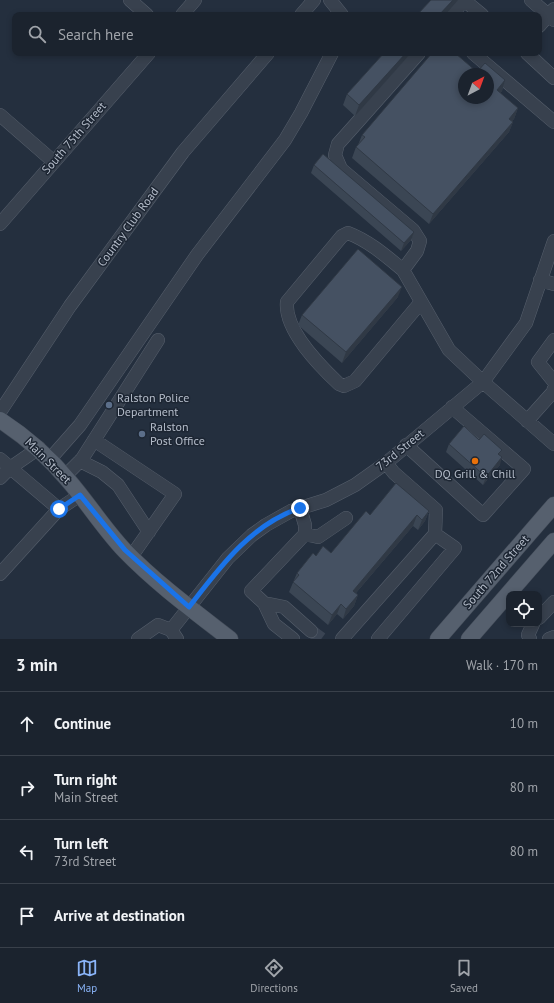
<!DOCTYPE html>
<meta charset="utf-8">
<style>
body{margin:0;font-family:"PT Sans",sans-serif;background:#242b36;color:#f1f3f6}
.controls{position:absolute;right:12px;bottom:12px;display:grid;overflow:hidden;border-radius:8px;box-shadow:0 2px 6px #0003}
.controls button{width:36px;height:36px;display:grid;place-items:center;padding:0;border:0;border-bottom:1px solid #39404a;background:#1b232e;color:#f1f3f6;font:20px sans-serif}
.compass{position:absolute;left:458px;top:68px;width:36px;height:36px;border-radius:50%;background:#1b232e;box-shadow:0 2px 6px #0003;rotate:41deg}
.stop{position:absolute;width:12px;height:12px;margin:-9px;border:3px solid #1a73e8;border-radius:50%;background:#fff}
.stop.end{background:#1a73e8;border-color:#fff;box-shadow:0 1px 4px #0008}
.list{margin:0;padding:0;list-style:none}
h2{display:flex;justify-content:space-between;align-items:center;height:52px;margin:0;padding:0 16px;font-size:17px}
h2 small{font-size:13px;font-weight:400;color:#a0a4aa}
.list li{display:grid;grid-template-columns:26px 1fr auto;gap:12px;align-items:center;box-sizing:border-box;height:64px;padding:0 16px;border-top:1px solid #39404a}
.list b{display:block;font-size:15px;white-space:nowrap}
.list p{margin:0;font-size:13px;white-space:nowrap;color:#a0a4aa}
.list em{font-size:13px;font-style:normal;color:#a0a4aa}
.icon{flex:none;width:22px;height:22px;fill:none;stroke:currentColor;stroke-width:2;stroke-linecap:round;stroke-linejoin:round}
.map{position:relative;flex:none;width:554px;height:639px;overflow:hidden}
.search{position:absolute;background:#1b232e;box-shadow:0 2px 6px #0003;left:12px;right:12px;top:12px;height:44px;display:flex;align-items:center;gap:10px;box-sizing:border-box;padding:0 14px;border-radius:8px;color:#a0a4aa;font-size:15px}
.sheet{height:308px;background:#1b232e}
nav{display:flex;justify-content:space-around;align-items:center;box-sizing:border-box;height:56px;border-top:1px solid #39404a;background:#1b232e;font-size:11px;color:#a0a4aa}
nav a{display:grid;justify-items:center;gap:2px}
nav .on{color:#8ab4f8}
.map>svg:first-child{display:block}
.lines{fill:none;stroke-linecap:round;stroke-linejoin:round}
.minor-tunnel{stroke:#3a4453;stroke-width:13;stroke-dasharray:13 6;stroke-linecap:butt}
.minor-casing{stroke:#565f6c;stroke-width:14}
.major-casing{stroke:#414a57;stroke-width:17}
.minor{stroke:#38414e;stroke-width:13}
.major{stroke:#56606e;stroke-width:16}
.wall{fill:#3b4654}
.shaded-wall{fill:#303945}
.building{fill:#455162;stroke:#303945;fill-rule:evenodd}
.route{stroke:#1a73e8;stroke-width:5}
.service-dot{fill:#5c6f8a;stroke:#1d2633;stroke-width:1.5}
.food-dot{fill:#e8710a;stroke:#1d2633;stroke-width:1.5}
.labels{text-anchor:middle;stroke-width:3;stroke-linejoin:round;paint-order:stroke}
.street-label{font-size:12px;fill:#b4bcc9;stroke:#1d2633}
.poi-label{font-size:12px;fill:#b4bcc9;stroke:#1d2633;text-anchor:start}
</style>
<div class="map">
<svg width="554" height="639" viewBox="0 0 554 639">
<rect width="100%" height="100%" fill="#242f3e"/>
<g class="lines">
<path class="minor-tunnel" d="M 311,631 L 322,639"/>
<defs>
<path id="minor" d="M 130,0 L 147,15
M 330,0 L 342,15
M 531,0 L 554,20
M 182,15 L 195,0
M 301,15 L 314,0
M 452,15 L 464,0 L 482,15
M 539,26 L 554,9
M 419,53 L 338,144 L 335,155 L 341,169 L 413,230 L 420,241 L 417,251 L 403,270 L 449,350 L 483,382 L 554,444
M 473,53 L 554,122
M 527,53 L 554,78
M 0,115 L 54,162
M 0,224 L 149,53
M 403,270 C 386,256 369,241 348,233 L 342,236 L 287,302 C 284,330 320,366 339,384 L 344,386 L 355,381 L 421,302
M 540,280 L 554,284
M 554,340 L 538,362 L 554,382
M 0,412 L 70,306 L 183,152 L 268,53
M 527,421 L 553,392 L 554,388
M 94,440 L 175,494 L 131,557
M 406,445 L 483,515 L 524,469 L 452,407
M 0,459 L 59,509
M 50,459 L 80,425 L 197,255 L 285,140 L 301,113 L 332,53
M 80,461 L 102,472 L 118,485 L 149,532
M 65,476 L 82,459 L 158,340
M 0,478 L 10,468 L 39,448
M 305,534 L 318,537 L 346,518
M 0,574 L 59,509 L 80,495
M 264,603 L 284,607 L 311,631
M 539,618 L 554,602
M 138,639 L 158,625 L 171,630
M 177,639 L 171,630 L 228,558 L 252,535 L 266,525 L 291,511 L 326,500 L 355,485 L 386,463 L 483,382 L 526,323 L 554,241
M 293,639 L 274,624 L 264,603 L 251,591 L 305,534 L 305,525 L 300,508
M 342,639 L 435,534 L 436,510 L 394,473 L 386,463
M 378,639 L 455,548 L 435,534
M 530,639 L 528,635 L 533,624
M 549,639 L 554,637"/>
<path id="major" d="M 0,420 C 26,437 48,456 68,480 C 88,503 104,529 125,551 C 157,584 194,611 230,639
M 438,639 L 554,505
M 469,639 L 554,541"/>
</defs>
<use href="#minor" class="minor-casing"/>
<use href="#major" class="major-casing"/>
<use href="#minor" class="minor"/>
<use href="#major" class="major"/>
</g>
<path class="wall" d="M 384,53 L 355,116 L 343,105 L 347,94 Z
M 477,72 L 505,80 L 502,91 L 500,93 L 518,108 L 514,119 L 512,121 L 513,122 L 509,132 L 429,224 L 352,158 L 356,147 L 358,145 L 362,135 Z
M 314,165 L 414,232 L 411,240 L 401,251 L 311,173 Z
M 398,297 L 342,363 L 298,325 L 302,315 Z
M 479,440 L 500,465 L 483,485 L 446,452 L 449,444 Z
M 429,511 L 425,521 L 418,530 L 413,526 L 356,593 L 358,595 L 354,606 L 343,619 L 337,614 L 328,625 L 289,592 L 297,573 L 316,556 L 331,553 L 370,515 Z"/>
<path class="shaded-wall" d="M 453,0 L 458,0 L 445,15 L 439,15 Z
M 406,53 L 411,53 L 355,116 L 359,105 Z
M 505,80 L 502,91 L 493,101 L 497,90 Z
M 518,108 L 514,119 L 505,129 L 509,119 Z
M 513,122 L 509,132 L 429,224 L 433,214 Z
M 414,232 L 411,240 L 401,251 L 404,243 Z
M 402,287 L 398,297 L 342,363 L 346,352 Z
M 502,457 L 500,465 L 483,485 L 486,477 Z
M 429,511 L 425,521 L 418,530 L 422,520 Z
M 417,515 L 413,526 L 349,601 L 353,591 Z
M 358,595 L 354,606 L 343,619 L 346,609 Z
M 341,604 L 337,614 L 328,625 L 332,615 Z"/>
<path class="building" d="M 431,0 L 453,0 L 439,15 L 417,15 Z
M 384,53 L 406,53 L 359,105 L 347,94 Z
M 432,53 L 455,53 L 477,72 L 485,63 L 505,80 L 497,90 L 518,108 L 509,119 L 513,122 L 433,214 L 356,147 L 365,137 L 362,135 ZM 464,74 L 488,74 L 488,98 L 464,98 Z
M 323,154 L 414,232 L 404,243 L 314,165 Z
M 358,249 L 402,287 L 346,352 L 302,315 Z
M 464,426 L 479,440 L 484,434 L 502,450 L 498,454 L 502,457 L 486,477 L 449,444 Z
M 396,483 L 429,511 L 422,520 L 417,515 L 353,591 L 358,595 L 346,609 L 341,604 L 332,615 L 293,582 L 299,575 L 297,573 L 313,553 L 316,556 L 323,546 L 331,553 L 366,511 L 370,515 Z"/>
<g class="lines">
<path class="route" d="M 59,509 L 80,495 L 125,550 L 189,607 C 220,567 250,525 300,508"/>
</g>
<g class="service-dot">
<circle cx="109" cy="405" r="4"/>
<circle cx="142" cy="434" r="4"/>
</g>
<circle class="food-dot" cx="475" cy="461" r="4"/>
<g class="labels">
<g class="street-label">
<text transform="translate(74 138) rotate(-49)" y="4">South 75th Street</text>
<text transform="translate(128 227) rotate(-54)" y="4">Country Club Road</text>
<text transform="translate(400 450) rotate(-39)" y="4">73rd Street</text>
<text transform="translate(48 461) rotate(45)" y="4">Main Street</text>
<text transform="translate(496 572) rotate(-49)" y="4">South 72nd Street</text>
</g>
<g class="poi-label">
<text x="117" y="402">Ralston Police<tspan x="117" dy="14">Department</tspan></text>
<text x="150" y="431">Ralston<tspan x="150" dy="14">Post Office</tspan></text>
<text x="475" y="478" text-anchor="middle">DQ Grill &amp; Chill</text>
</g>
</g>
</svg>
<div class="controls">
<button><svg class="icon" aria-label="locate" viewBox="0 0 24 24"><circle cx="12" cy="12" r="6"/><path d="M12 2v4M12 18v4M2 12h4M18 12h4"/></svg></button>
</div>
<svg class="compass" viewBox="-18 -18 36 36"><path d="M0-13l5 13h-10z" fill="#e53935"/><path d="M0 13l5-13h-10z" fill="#a0a4aa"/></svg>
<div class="stop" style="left:59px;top:509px"></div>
<div class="stop end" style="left:300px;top:508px"></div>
<div class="search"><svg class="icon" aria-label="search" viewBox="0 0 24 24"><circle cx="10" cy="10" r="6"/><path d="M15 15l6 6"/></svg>Search here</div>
</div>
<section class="sheet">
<h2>3 min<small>Walk · 170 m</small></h2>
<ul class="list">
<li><svg class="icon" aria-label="ahead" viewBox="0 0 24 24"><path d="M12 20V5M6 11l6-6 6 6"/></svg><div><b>Continue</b></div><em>10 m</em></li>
<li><svg class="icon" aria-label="right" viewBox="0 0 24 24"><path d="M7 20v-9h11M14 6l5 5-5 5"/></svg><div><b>Turn right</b><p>Main Street</p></div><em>80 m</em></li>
<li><svg class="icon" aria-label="left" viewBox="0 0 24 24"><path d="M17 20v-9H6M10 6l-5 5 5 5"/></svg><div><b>Turn left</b><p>73rd Street</p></div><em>80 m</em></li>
<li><svg class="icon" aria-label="arrive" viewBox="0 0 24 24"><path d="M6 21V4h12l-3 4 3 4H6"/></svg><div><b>Arrive at destination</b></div></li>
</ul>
</section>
<nav>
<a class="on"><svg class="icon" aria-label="map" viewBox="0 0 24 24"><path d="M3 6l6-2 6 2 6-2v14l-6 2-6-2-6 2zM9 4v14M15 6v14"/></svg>Map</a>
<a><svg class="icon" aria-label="directions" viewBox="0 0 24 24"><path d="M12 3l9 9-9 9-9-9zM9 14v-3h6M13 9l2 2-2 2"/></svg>Directions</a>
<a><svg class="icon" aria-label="saved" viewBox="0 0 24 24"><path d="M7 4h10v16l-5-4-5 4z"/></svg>Saved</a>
</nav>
